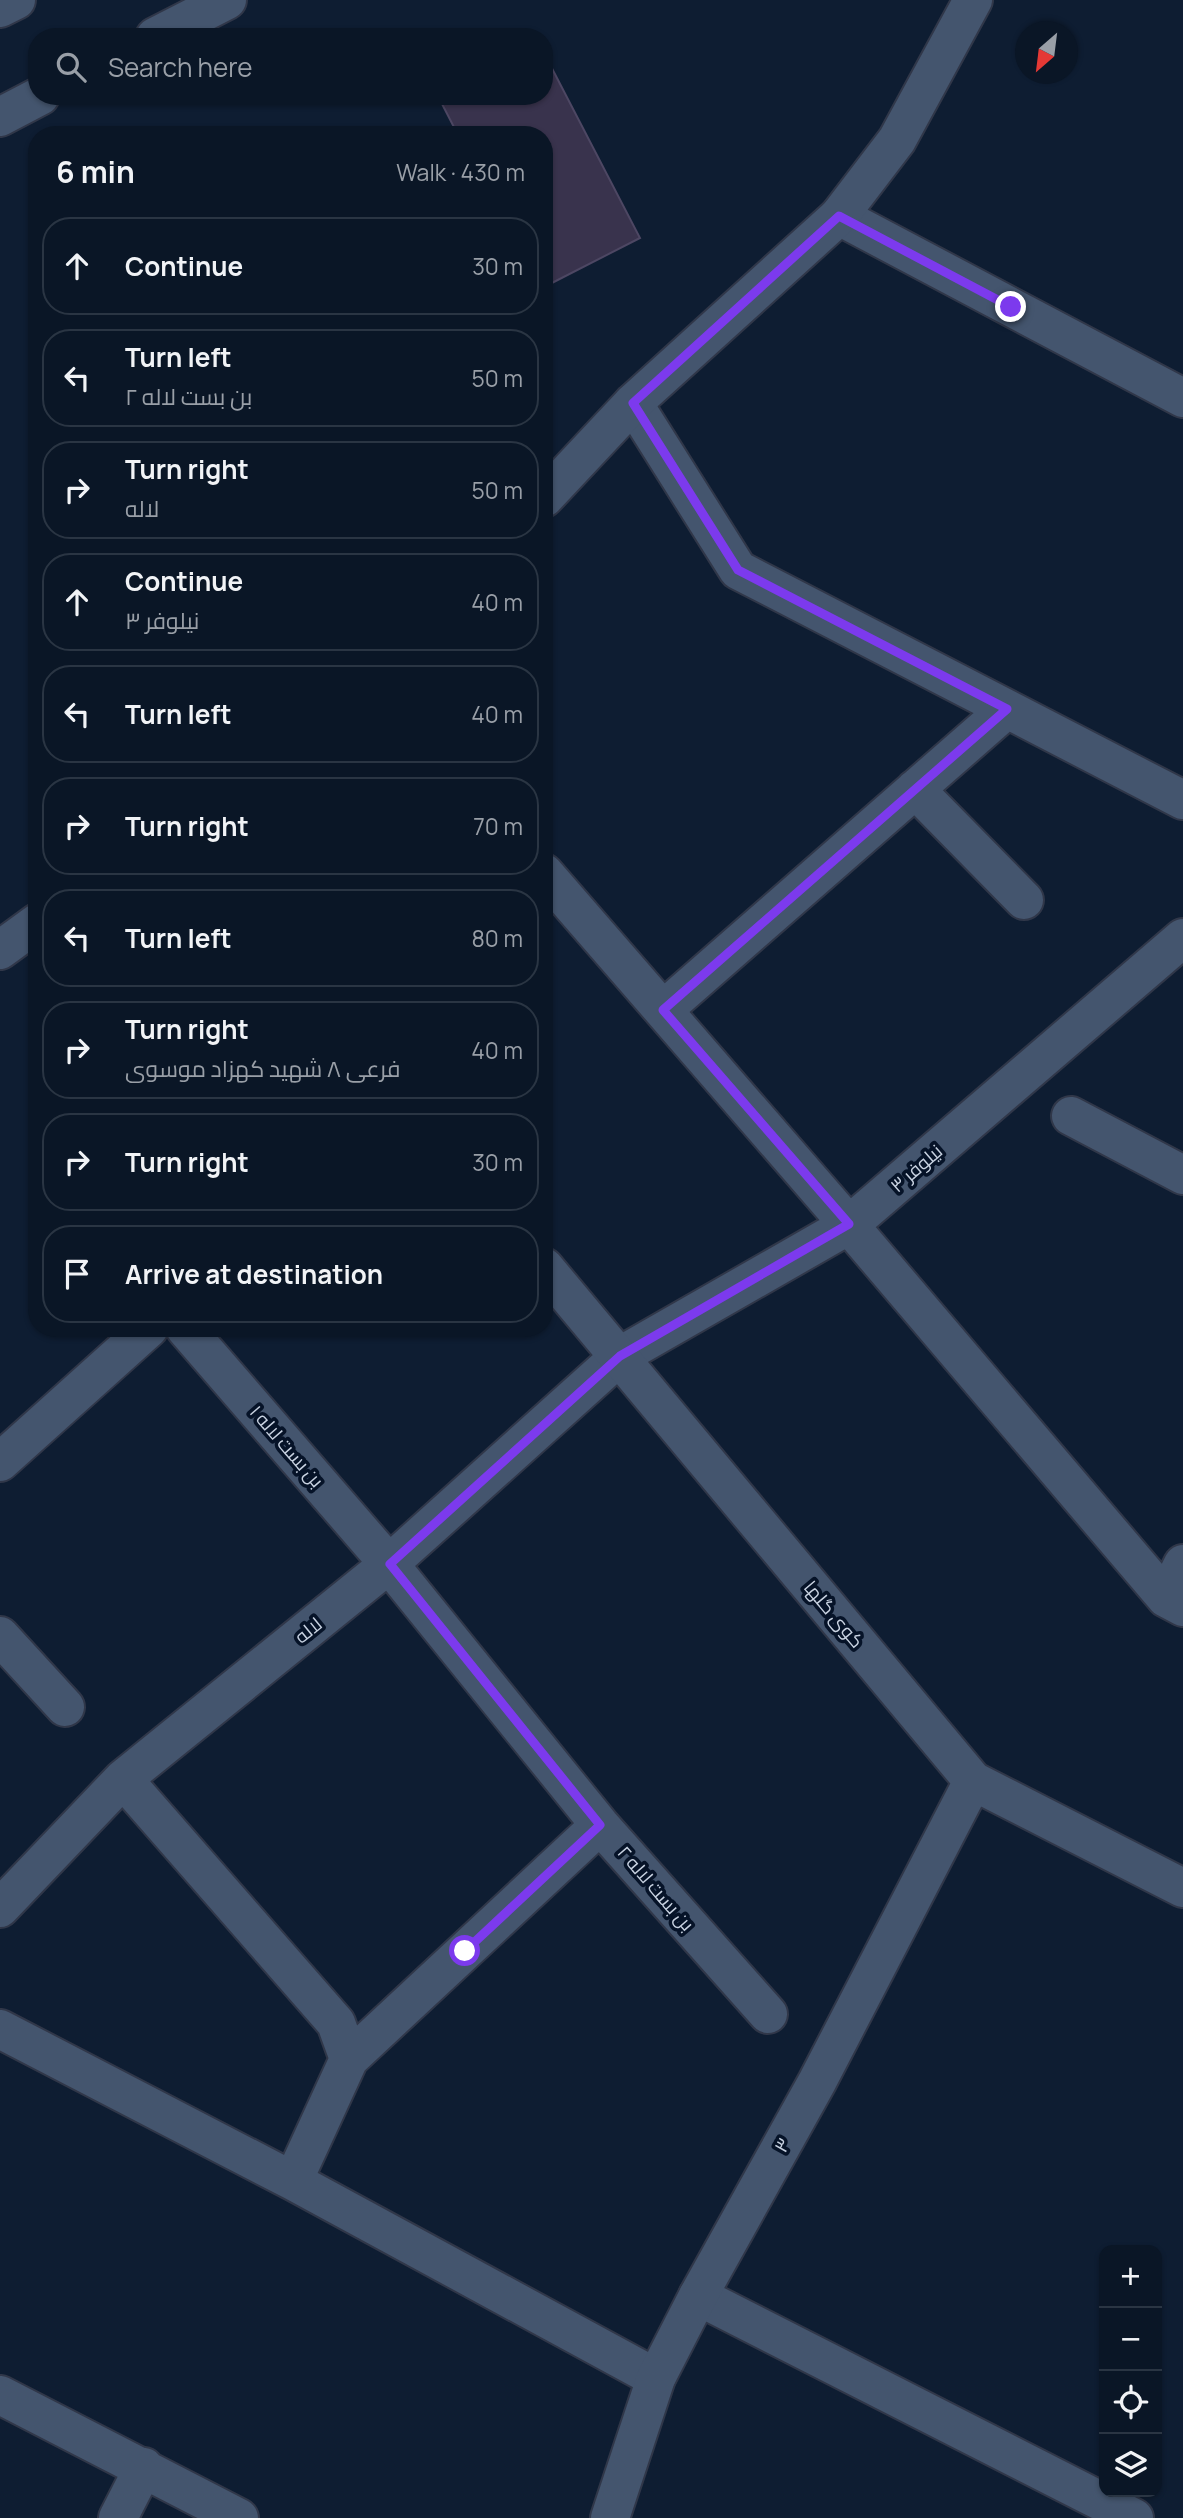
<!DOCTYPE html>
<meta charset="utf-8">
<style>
body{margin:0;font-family:Manrope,Cairo,sans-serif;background:#131f2e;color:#f1f3f6}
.controls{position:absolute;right:21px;bottom:21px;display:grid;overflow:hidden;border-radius:14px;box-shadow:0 2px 5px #0004}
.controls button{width:63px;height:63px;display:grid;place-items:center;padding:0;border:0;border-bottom:2px solid #2a3543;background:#0a1626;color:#f1f3f6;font:35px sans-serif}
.compass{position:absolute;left:1015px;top:21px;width:63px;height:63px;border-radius:50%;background:#0a1626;box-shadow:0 2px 5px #0004;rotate:208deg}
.stop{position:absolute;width:21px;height:21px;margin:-16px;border:5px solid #7c3aed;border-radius:50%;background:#fff}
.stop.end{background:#7c3aed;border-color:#fff;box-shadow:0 2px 7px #0008}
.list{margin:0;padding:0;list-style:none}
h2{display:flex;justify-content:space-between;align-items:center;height:91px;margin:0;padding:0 28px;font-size:30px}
h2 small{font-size:23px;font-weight:400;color:#999fa7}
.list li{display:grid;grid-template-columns:46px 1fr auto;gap:21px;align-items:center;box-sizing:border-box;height:98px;margin:0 14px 14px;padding:0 14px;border:2px solid #2a3543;border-radius:28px}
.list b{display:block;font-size:26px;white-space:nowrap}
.list p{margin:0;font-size:23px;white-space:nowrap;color:#999fa7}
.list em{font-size:23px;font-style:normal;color:#999fa7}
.icon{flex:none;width:38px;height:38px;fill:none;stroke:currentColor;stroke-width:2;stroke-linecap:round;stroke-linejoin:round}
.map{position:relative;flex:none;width:1183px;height:2518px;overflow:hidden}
.search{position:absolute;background:#0a1626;box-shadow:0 2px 5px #0004;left:28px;top:28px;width:525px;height:77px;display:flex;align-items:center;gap:18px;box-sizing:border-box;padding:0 24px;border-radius:28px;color:#999fa7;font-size:26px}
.panel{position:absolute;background:#0a1626;box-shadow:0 2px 5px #0004;left:28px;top:126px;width:525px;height:1211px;border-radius:28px}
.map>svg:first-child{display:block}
.building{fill:#39334d;stroke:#4d4763;stroke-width:2}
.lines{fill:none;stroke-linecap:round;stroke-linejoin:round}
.street-casing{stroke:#303749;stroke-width:42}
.secondary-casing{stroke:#303749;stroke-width:42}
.street{stroke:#44556e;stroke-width:38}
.secondary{stroke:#44556e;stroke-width:38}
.route{stroke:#7c3aed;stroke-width:9}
.labels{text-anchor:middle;stroke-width:7;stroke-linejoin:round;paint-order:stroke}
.street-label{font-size:19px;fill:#c8d2e1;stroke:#061328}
</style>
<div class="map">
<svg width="1183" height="2518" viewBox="0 0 1183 2518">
<rect width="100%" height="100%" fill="#0e1d32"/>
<path class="building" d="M 544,53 L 640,238 L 544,287 L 544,135 L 458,135 L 441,102 L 453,96 L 544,96 Z"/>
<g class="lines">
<defs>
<path id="street" d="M 839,216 L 1183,398
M 633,403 L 738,570 L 1183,800
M 915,789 L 1024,900
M 544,873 L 849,1225 L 1166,1598 L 1183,1607
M 663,1010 L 1007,709
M 1071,1116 L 1183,1175
M 185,1328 L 389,1564 L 600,1825 L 768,2014
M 0,1462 L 149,1328
M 1166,1598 L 1183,1564
M 0,1636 L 65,1707
M 123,1779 L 336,2023 L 349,2059
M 0,1908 L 123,1779 L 389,1564 L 620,1356 L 849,1225 L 1183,938
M 0,2029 L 293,2181 L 656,2378
M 293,2181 L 349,2059 L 600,1825
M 698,2296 L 1134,2518
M 0,2395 L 239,2518
M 118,2518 L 144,2467"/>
<path id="secondary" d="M 0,8 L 16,0
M 155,37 L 227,0
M 0,117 L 40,96
M 544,498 L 633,403 L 839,216 L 897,140 L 973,0
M 0,950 L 37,923
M 544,1267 L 973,1781 L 1183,1888
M 610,2518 L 656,2378 L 698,2296 L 817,2082 L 973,1781"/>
</defs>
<use href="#street" class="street-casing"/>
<use href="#secondary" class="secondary-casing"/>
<use href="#street" class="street"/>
<use href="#secondary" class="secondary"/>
</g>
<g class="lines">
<path class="route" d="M 465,1951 L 600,1825 L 390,1564 L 620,1356 L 849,1224 L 663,1010 L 1007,709 L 738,570 L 633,403 L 839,216 L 1011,307"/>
</g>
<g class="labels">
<g class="street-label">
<text transform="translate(916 1168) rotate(-41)" y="7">نیلوفر ۳</text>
<text transform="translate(287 1446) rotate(49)" y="7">بن بست لاله ۱</text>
<text transform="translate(834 1614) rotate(50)" y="7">کوی گلها</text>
<text transform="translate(308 1630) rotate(-39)" y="7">لاله</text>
<text transform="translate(656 1888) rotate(49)" y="7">بن بست لاله ۲</text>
<text transform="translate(782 2145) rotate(-61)" y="7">۳</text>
</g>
</g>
</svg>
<div class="controls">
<button>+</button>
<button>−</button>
<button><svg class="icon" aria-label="locate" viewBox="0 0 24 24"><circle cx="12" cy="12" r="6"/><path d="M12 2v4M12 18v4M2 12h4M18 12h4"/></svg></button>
<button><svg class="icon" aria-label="layers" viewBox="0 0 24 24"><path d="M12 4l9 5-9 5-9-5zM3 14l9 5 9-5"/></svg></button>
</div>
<svg class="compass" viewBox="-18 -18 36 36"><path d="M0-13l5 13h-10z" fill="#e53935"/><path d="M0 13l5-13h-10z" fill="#999fa7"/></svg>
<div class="stop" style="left:465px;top:1951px"></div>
<div class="stop end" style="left:1011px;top:307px"></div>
<div class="search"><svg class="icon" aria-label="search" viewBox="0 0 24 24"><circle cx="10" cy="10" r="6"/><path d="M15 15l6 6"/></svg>Search here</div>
<section class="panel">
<h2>6 min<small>Walk · 430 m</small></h2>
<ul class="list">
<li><svg class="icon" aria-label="ahead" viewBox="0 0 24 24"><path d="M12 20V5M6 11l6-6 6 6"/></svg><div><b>Continue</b></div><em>30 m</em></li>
<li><svg class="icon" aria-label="left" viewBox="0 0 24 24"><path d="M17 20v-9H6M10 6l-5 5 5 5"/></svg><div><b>Turn left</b><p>بن بست لاله ۲</p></div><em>50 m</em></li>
<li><svg class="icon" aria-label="right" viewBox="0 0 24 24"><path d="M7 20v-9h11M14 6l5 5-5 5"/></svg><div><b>Turn right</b><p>لاله</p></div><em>50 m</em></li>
<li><svg class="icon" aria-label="ahead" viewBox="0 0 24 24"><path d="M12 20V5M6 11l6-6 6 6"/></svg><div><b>Continue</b><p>نیلوفر ۳</p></div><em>40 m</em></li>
<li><svg class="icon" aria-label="left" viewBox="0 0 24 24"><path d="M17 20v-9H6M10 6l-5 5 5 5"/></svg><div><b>Turn left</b></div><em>40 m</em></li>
<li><svg class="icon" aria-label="right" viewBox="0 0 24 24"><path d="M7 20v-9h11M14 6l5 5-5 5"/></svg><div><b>Turn right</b></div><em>70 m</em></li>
<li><svg class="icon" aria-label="left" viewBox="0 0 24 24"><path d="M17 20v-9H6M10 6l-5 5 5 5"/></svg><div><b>Turn left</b></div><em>80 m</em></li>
<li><svg class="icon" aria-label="right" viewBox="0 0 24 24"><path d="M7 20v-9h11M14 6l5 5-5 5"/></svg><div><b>Turn right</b><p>فرعی ۸ شهید کهزاد موسوی</p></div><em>40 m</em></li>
<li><svg class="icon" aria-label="right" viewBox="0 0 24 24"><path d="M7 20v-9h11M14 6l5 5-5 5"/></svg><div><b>Turn right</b></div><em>30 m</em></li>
<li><svg class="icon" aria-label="arrive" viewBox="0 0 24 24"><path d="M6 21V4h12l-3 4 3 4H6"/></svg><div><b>Arrive at destination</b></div></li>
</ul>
</section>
</div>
